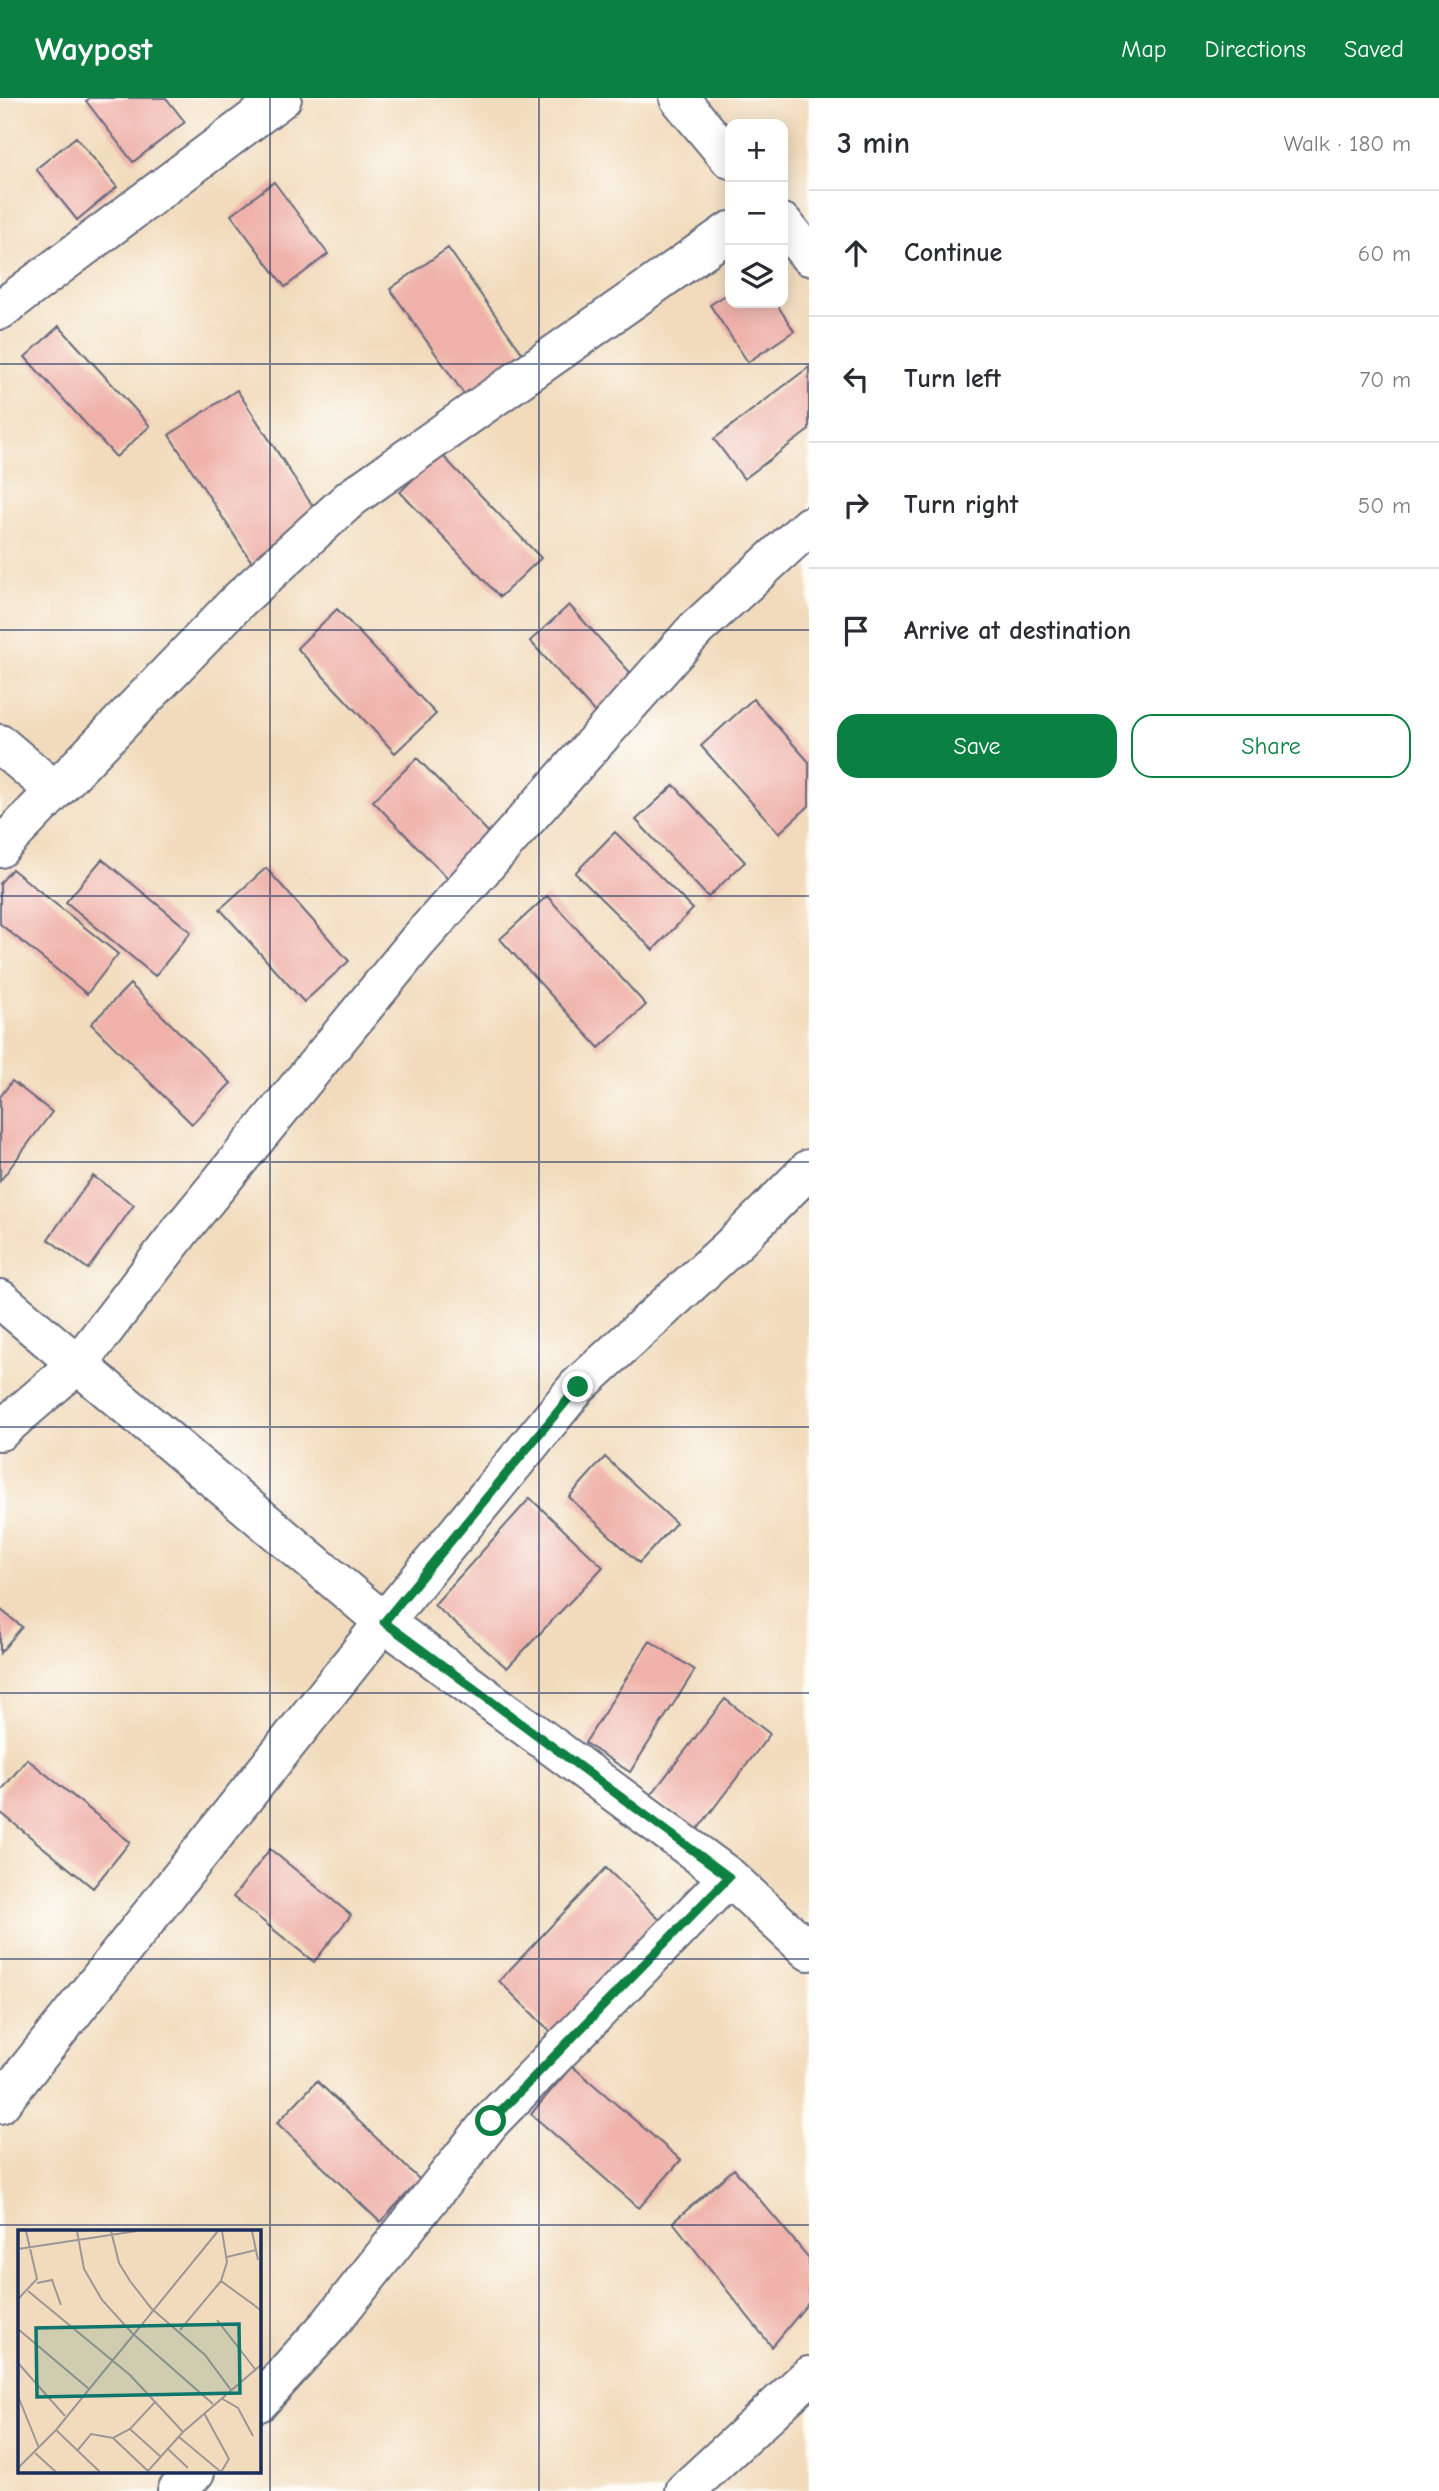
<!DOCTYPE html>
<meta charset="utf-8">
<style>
body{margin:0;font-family:"Comic Neue",sans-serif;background:#f7f7f7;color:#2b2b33}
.controls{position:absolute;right:21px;top:21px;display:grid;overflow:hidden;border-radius:14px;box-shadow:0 4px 18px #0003}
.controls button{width:63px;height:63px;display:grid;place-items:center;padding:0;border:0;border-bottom:2px solid #e1e1e2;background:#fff;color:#2b2b33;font:35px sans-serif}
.stop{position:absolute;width:21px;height:21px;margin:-16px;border:5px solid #0b8043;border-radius:50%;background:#fff}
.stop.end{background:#0b8043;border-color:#fff;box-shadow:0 2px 7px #0008}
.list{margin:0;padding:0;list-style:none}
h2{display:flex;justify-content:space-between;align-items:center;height:91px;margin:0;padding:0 28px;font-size:30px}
h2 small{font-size:23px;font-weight:400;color:#7c7c81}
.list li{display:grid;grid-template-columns:46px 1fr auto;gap:21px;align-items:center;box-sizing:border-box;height:126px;padding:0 28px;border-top:2px solid #e1e1e2}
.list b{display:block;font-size:26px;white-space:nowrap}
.list em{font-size:23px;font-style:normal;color:#7c7c81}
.actions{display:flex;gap:14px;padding:21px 28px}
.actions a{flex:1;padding:16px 0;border:2px solid #0b8043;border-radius:21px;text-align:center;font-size:24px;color:#0b8043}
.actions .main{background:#0b8043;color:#fff}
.icon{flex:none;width:38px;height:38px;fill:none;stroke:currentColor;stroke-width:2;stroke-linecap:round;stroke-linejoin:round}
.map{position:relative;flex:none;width:809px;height:2393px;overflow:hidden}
header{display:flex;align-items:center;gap:42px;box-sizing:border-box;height:98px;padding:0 35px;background:#0b8043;color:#fff}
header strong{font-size:33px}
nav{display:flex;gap:38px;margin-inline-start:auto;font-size:24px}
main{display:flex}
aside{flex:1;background:#fff}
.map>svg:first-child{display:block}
.building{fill:#efb1a9}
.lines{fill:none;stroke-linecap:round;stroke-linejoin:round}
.street-casing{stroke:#666b7f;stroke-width:42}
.street{stroke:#fff;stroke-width:38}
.route{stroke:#0b8043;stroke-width:9}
.grid{fill:none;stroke:#1b2f5e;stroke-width:2;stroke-opacity:0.55}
.inset-road{fill:none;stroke:#9c9696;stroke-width:2}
.view{fill:#0f766e;fill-opacity:0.15;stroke:#0f766e;stroke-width:3.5}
.inset-edge{fill:none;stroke:#1b2f5e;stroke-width:3.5}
</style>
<header>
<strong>Waypost</strong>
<nav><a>Map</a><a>Directions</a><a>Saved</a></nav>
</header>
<main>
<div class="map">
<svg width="809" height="2393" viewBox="0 0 809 2393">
<rect width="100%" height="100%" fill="#fdfcf7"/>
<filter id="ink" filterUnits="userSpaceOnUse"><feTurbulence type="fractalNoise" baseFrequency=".0143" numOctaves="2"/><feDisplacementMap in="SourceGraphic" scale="14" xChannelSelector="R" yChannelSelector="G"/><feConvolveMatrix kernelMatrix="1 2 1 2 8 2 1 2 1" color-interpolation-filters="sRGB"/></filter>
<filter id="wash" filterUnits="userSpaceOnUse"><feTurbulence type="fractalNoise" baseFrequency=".00686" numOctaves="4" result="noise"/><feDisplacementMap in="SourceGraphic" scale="28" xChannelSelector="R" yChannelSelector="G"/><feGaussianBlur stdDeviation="1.57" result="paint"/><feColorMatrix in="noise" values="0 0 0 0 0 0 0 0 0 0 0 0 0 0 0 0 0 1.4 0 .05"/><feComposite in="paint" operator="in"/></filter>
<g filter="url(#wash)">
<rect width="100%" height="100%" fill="#f2dbbc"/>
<g id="blocks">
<path class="building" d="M 90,0 L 166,0 L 185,24 L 133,64 L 86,3 Z
M 76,39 L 117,89 L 77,122 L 36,71 Z
M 274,84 L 328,156 L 285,189 L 231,117 Z
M 448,150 L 527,262 L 469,303 L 390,191 Z
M 730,194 L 730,205 L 776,205 L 794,233 L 748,264 L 710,207 Z
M 59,228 L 150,328 L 116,359 L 25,259 Z
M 809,269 L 809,332 L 744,381 L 714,341 Z
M 237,292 L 321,421 L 253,466 L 169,337 Z
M 440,355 L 541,460 L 500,499 L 400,394 Z
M 569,507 L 637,582 L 598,618 L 530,543 Z
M 337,511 L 436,616 L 395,655 L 297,550 Z
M 753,601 L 809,664 L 809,708 L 779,735 L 701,648 Z
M 417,660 L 495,741 L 451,784 L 373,703 Z
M 674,687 L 745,764 L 708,799 L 636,722 Z
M 615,734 L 693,811 L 653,852 L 575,775 Z
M 102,761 L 191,834 L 155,878 L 66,804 Z
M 266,770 L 349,863 L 304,904 L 220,811 Z
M 12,771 L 118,856 L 87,896 L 0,826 L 0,785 Z
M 547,798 L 646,907 L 599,950 L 500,841 Z
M 130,886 L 231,985 L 192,1026 L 91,926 Z
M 12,983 L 52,1014 L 0,1083 L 0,999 Z
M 93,1078 L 134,1107 L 88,1171 L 48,1141 Z
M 605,1359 L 676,1425 L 639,1465 L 569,1399 Z
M 530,1400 L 603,1469 L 507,1570 L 434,1507 Z
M 0,1511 L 22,1529 L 0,1555 Z
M 650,1543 L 695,1572 L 630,1674 L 585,1645 Z
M 725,1601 L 770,1636 L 697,1732 L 651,1697 Z
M 27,1661 L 130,1744 L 93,1790 L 0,1714 L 0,1694 Z
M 270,1751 L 351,1817 L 314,1864 L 233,1799 Z
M 606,1770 L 661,1823 L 553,1936 L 499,1883 Z
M 572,1968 L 681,2062 L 639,2110 L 531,2016 Z
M 317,1983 L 420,2082 L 380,2124 L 277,2025 Z
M 734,2071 L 809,2160 L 809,2204 L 772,2249 L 673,2124 Z"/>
</g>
</g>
<g filter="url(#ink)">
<use href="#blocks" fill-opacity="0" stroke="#666b7f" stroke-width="2"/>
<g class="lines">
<defs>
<path id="street" d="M 679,0 L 730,61
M 783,125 L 809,158
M 0,212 L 282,0
M 0,646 L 54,692
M 0,750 L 239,502 L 351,400 L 730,133
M 0,1201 L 384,1524 L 729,1779 L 809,1853
M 0,1333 L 79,1265 L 182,1131 L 417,844 L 696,531 L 809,428
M 0,2006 L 384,1524 L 577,1289 L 738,1142 L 809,1071
M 259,2304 L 329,2227 L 491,2023 L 729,1779
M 177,2393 L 195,2374
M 685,2393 L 809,2278"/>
</defs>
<use href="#street" class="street-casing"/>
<use href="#street" class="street"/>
</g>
</g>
<g class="lines" filter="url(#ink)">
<path class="route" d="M 491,2023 L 729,1779 L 384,1524 L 578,1289"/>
</g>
<path class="grid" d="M 270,0 L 270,2393M 539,0 L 539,2393M 0,266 L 809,266M 0,532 L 809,532M 0,798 L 809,798M 0,1064 L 809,1064M 0,1329 L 809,1329M 0,1595 L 809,1595M 0,1861 L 809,1861M 0,2127 L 809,2127"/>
<g transform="translate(18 2132)">
<rect width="243" height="243" fill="#f2dbbc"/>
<path class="inset-road" d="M 59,1 L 66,39 L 84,70 L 114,103 L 195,174M 93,1 L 101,33 L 112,51 L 133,78 L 187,125 L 213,160M 204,1 L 209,32 L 203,51 L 244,81M 234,1 L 240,30M 0,19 L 119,1M 209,27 L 238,20M 19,53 L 34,50 L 43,75M 10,61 L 112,145 L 165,202M 0,69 L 19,49 L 8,1M 199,90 L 237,139M 0,99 L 71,159M 162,100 L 203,51M 0,133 L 47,186M 0,166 L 21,218M 203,168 L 220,178 L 235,206M 186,183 L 211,229 L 203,242M 112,199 L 143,227M 38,200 L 82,242M 161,207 L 203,242M 95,208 L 130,241M 149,218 L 170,238M 59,221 L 73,204 L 95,208 L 112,199 L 138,171M 17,223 L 38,242M 0,238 L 38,200 L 200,1M 129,242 L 165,202 L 244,134"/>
<path class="view" d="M 221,94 L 222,163 L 19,167 L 18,98 Z"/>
<rect width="243" height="243" class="inset-edge"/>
</g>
</svg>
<div class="controls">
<button>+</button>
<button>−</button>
<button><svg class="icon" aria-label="layers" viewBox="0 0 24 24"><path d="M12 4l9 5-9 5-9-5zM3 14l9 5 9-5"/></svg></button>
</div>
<div class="stop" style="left:491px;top:2023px"></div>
<div class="stop end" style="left:578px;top:1289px"></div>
</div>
<aside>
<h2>3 min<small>Walk · 180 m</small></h2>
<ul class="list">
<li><svg class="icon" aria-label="ahead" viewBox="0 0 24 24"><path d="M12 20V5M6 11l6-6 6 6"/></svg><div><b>Continue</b></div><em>60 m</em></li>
<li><svg class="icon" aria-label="left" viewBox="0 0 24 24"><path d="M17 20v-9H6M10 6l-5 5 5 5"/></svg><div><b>Turn left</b></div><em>70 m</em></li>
<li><svg class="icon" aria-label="right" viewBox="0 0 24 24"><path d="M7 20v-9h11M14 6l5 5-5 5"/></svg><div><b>Turn right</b></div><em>50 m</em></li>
<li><svg class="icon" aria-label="arrive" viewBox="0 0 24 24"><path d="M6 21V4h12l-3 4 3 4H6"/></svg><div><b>Arrive at destination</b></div></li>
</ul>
<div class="actions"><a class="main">Save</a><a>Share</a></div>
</aside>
</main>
